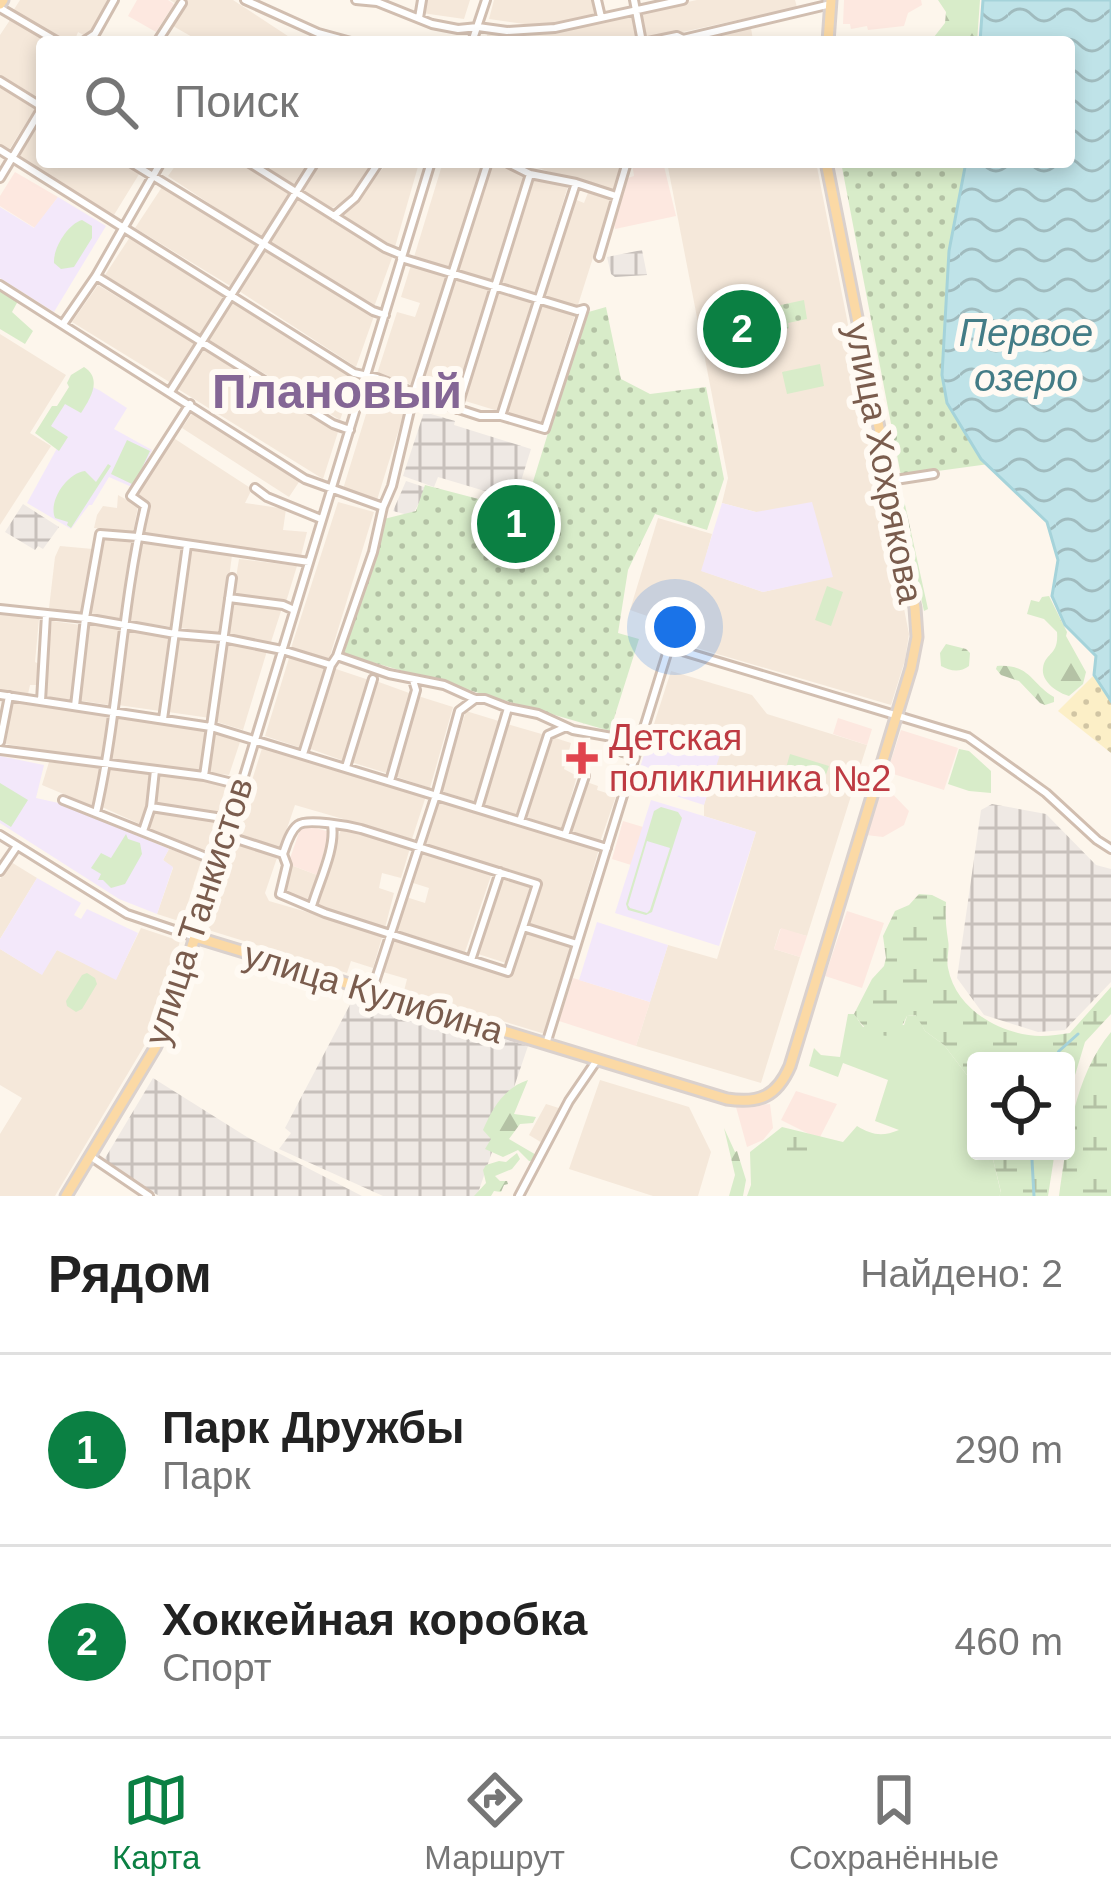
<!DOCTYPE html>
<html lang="ru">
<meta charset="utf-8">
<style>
body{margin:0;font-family:Arial,sans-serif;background:#f2f2f2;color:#222}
.controls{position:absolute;right:36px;bottom:36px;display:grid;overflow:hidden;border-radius:12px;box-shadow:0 6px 18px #0003}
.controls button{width:108px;height:108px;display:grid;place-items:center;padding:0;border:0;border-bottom:3px solid #e0e0e0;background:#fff;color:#222;font:60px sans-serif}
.you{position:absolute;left:675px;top:627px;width:42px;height:42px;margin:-30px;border:9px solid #fff;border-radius:50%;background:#1a73e8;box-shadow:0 0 0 18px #1a73e833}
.badge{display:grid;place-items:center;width:78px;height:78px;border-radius:50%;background:#0b8043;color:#fff;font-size:39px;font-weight:700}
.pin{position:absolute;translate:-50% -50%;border:6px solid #fff;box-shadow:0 3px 12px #0006}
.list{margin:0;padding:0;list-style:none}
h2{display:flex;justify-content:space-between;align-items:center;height:156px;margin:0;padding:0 48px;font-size:51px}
h2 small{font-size:39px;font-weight:400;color:#767676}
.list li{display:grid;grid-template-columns:78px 1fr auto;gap:36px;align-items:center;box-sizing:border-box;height:192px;padding:0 48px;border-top:3px solid #e0e0e0}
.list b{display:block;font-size:45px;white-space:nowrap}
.list p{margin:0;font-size:39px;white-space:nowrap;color:#767676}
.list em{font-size:39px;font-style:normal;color:#767676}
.icon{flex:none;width:66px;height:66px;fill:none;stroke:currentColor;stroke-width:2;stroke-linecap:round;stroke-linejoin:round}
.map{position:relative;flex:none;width:1111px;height:1196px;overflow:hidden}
.search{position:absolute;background:#fff;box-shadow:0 6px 18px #0003;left:36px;right:36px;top:36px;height:132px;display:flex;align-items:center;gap:30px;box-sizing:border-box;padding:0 42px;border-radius:12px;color:#767676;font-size:45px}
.sheet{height:540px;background:#fff}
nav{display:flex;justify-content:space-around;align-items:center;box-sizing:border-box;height:168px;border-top:3px solid #e0e0e0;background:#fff;font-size:33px;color:#767676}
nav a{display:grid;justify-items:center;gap:6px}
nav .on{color:#0b8043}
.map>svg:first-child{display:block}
.residential{fill:#f5e8da}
.commercial{fill:#fde8e0}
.industrial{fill:url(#industrial-grid)}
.education{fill:#f3e8fa}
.grass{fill:#d8ecc9;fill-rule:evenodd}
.forest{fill:url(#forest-firs)}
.wetland{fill:url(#wetland-marsh)}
.sand{fill:url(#sand-dots)}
.park{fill:url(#park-dots)}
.water{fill:url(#water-waves);stroke:#a5d3da;stroke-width:3}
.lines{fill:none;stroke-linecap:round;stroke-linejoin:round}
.stream{stroke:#a5d3da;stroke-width:3}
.minor-casing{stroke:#d1beb0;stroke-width:12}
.major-casing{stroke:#dad1cd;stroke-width:15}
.minor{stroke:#fff;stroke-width:6}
.major{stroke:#fbd9a5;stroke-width:9}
.health-dot{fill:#e0444e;stroke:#fffaf3;stroke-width:4.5}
.labels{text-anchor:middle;stroke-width:12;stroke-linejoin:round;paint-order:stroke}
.street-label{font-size:36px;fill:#7a5c4d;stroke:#fffaf3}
.health-label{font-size:36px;fill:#be3a42;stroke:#fffaf3;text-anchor:start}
.water-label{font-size:39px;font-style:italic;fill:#437c86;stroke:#fffaf3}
.district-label{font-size:48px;font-weight:bold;fill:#846695;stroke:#fffaf3}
</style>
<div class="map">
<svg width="1111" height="1196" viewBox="0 0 1111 1196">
<defs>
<pattern id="industrial-grid" width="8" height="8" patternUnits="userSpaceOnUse" patternTransform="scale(3)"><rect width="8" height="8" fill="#efe9e4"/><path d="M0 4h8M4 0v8" fill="none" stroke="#c7c0bb"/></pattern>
<pattern id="forest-firs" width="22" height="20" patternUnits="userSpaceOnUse" patternTransform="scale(3)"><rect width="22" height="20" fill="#d8ecc9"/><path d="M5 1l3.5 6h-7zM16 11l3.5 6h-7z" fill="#b4c2a5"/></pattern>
<pattern id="wetland-marsh" width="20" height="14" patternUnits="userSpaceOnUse" patternTransform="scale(3)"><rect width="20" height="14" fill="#d8ecc9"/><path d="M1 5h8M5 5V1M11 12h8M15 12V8" fill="none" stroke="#b4c2a5"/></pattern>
<pattern id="sand-dots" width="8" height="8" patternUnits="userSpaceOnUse" patternTransform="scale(3)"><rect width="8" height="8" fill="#fcefc7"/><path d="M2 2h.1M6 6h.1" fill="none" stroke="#d1c5a4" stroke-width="1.8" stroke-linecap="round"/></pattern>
<pattern id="park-dots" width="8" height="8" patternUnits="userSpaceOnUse" patternTransform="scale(3)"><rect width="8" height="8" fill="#d8ecc9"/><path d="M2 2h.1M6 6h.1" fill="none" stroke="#b4c2a5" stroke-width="1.8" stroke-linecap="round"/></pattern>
<pattern id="water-waves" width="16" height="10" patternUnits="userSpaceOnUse" patternTransform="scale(3)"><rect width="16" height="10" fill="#bfe3e8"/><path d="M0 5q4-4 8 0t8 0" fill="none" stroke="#a0bbbe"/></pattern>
</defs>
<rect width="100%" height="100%" fill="#fdf6ec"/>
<path class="residential" d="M 20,0 L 111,0 L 87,37 L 78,32 L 74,42 L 64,42 L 13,11 Z
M 170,0 L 233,0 L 297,42 L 201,42 L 166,22 L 176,4 Z
M 425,0 L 470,0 L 464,19 L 422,13 Z
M 494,0 L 593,0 L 596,14 L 539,26 L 489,19 Z
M 697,0 L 795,0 L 797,7 L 646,40 L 639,12 Z
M 633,15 L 638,40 L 630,42 L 486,42 L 488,30 L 532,34 Z
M 10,20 L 48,42 L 42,42 L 42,96 L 39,100 L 0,75 L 0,35 Z
M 750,22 L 753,40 L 664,42 Z
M 0,85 L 36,107 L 9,150 L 0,145 Z
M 42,120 L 42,162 L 125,162 L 141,171 L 114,215 L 19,157 Z
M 178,162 L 241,162 L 290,193 L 261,238 L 168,176 Z
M 256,162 L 308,162 L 293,185 Z
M 320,162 L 373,162 L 351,198 L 330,209 L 302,192 Z
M 388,162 L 419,163 L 395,247 L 343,217 Z
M 443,162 L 483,162 L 450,267 L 414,257 Z
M 490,162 L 527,172 L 492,281 L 456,270 Z
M 519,162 L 624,162 L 614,192 Z
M 667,162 L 816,162 L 909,634 L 905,660 L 891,705 L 680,643 L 684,629 L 630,610 L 658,518 L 712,534 L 702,571 L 763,592 L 832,576 L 766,512 L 756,512 L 722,503 L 728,478 Z
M 533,175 L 568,186 L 535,294 L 499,283 Z
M 162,187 L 258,245 L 232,287 L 135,228 Z
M 589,190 L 612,198 L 577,308 L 542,296 L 574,199 L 584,203 Z
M 297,198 L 393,255 L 374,307 L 269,243 Z
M 130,237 L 224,296 L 201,335 L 105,275 Z
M 266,250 L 374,316 L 356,367 L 239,291 Z
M 411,265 L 447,276 L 413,385 L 377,374 L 397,312 L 415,317 L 420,303 L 401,297 Z
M 455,279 L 489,289 L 455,398 L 421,387 Z
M 98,285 L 195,344 L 171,383 L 72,322 Z
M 498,290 L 532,302 L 498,411 L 462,400 Z
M 232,300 L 355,378 L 340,420 L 208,339 Z
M 540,305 L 575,315 L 541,424 L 505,413 Z
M 0,334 L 66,375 L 30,433 L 51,446 L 0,525 Z
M 204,350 L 338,432 L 323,479 L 178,389 Z
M 375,385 L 409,397 L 377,500 L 343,489 Z
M 193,412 L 301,479 L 289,497 L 182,428 Z
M 172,437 L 252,489 L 245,503 L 286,509 L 283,530 L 307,532 L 301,556 L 143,535 L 149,505 L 134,494 Z
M 118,495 L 138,506 L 133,533 L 94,528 L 97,515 L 103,506 L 117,508 Z
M 338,502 L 374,512 L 329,659 L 291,648 Z
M 102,537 L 132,541 L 122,620 L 88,615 Z
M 140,542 L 184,548 L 174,627 L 129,621 Z
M 60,546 L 93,549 L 83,615 L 49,608 L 55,557 Z
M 191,549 L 232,555 L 222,633 L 180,628 Z
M 239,559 L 297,566 L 286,602 L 233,596 Z
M 232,600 L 282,608 L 271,642 L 227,635 Z
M 0,612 L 39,619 L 35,662 L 39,664 L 38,685 L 30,685 L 28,694 L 0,690 Z
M 52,621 L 81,625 L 71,700 L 44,696 Z
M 87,624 L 120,629 L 109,705 L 77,700 Z
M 129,628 L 171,635 L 160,711 L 118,705 Z
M 178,636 L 220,642 L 210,718 L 168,712 Z
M 224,642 L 267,651 L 243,730 L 214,721 Z
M 290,655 L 326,668 L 301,748 L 265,736 Z
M 333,668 L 369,680 L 344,761 L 308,748 Z
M 671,671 L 752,695 L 767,714 L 867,745 L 807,936 L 780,929 L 774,949 L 800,957 L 761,1083 L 636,1046 L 668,945 L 717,959 L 756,832 L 704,816 L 704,805 L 722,745 L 654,724 Z
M 376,681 L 412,694 L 386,773 L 351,762 Z
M 418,696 L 453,707 L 430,788 L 394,776 Z
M 12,701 L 111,715 L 105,761 L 6,744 Z
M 466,711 L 502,722 L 476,802 L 441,791 Z
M 117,715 L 207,728 L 201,771 L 111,759 Z
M 507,724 L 545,735 L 518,815 L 482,804 Z
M 213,730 L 241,739 L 229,775 L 207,772 Z
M 549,736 L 571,743 L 564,769 L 577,776 L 562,829 L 525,817 Z
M 263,745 L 426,796 L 412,839 L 295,805 L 280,849 L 235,835 Z
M 49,762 L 103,768 L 94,807 L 42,785 Z
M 110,769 L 151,772 L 147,810 L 142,825 L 102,807 Z
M 157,774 L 226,785 L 218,814 L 153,805 Z
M 584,781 L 598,786 L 597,790 L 616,796 L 600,842 L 567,832 Z
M 438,799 L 599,849 L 573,939 L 526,924 L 540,879 L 423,844 Z
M 154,812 L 216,819 L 207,853 L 150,829 Z
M 342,826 L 410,848 L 401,878 L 382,873 L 379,888 L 394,893 L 385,928 L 316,905 Z
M 233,840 L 278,855 L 265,893 L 269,901 L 383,934 L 373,968 L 351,961 L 347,973 L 205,929 Z
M 169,849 L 202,858 L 182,922 L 157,914 L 173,868 L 163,860 Z
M 421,850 L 492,873 L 465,952 L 396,930 L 406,897 L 425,903 L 429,888 L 410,882 Z
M 11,862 L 37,878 L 0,939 L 0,879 Z
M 288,864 L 317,875 L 308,901 L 283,892 Z
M 500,875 L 531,884 L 506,963 L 475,953 Z
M 141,928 L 180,941 L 156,1026 L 55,1196 L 0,1196 L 0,1134 L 22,1098 L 0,1085 L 0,949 L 41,974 L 57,950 L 116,979 Z
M 526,931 L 572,946 L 545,1034 L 404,991 L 407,979 L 383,972 L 394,936 L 509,974 Z
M 600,1080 L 689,1107 L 711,1152 L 698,1196 L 653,1196 L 569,1169 Z
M 546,1104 L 562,1109 L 544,1144 L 529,1135 Z"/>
<path class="commercial" d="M 137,0 L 168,0 L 174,4 L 156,32 L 128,16 Z
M 844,0 L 921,0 L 922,5 L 908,13 L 904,26 L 868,30 L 867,26 L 851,29 L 850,24 L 843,24 Z
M 632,162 L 663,162 L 676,216 L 615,229 L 612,214 L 619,200 L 624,179 L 634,176 Z
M 15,172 L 58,197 L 35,228 L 0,206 L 0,196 Z
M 838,718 L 872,729 L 867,745 L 833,734 Z
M 901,730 L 958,748 L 944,790 L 887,772 Z
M 882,783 L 909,811 L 904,825 L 883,837 L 866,835 Z
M 623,821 L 643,827 L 631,865 L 612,859 Z
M 302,824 L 330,832 L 317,875 L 288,864 Z
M 847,911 L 884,923 L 862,988 L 825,976 Z
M 781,928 L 807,936 L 800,957 L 774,949 Z
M 573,978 L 650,1002 L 636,1046 L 559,1021 Z
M 796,1091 L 837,1104 L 819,1139 L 781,1120 Z
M 770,1104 L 773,1128 L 763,1140 L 747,1147 L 736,1107 Z"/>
<path class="industrial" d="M 642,250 L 647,275 L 615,277 L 611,274 L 607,257 Z
M 424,412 L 455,421 L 454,425 L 531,449 L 515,500 L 438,477 L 434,487 L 403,476 Z
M 406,481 L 427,488 L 412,516 L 393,511 Z
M 23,504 L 59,527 L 43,549 L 38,546 L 35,550 L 5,532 Z
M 992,804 L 1046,814 L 1096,865 L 1111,869 L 1111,982 L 1065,1030 L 1038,1032 L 984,1015 L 957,978 L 981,810 Z
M 354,997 L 528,1046 L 477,1196 L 383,1196 L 279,1149 L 291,1133 L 285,1128 Z
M 153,1078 L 247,1137 L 362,1196 L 159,1196 L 104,1160 Z"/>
<path class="education" d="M 58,197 L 106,226 L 54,312 L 0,278 L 0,207 L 34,228 Z
M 75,379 L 99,390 L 127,408 L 114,429 L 152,450 L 134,488 L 109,477 L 92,505 L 89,505 L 71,529 L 27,503 L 61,441 L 46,429 Z
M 812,502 L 833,577 L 763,592 L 701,571 L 722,503 L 756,512 Z
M 654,724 L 723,745 L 704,805 L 635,783 Z
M 0,756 L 44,765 L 36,798 L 63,804 L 169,849 L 163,860 L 173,867 L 157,914 L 119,899 L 0,823 Z
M 651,800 L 756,832 L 719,946 L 615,913 Z
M 37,878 L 81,903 L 74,915 L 81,919 L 87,909 L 138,933 L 116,980 L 57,950 L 42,975 L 0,949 L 0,939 Z
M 597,922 L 668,945 L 650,1002 L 579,980 Z"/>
<path class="grass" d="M 82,220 L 92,226 L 92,238 L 74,267 L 61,269 L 54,263 C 53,248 68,224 82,220 Z
M 0,290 L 18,301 L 12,312 L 33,331 L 25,344 L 0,329 Z
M 820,364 L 824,386 L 787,394 L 782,372 Z
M 84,367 C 103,379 90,399 81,413 L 65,404 L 51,426 L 68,437 L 59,451 L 35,433 L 52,406 L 57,406 L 69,387 L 67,383 L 71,375 Z
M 127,440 L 150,451 L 134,485 L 111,474 Z
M 108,464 L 111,466 L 71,528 L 67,525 L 68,522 L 55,518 C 48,501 67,473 85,471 L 96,482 Z
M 827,586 L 843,592 L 831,626 L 815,620 Z
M 959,749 L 969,751 L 991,771 L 991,793 L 969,791 L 948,784 Z
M 790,754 L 829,766 L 822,786 L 784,775 Z
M 0,783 L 28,800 L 11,827 L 0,820 Z
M 661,807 L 678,812 L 682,818 L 652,912 L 646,915 L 628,910 L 626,904 L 654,811 ZM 647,841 L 670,848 L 650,910 L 647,913 L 630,908 L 628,905 Z
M 126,834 L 128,839 L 140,843 L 142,854 L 125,884 L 111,888 L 103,880 L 98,880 L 101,874 L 91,868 L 101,853 L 111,858 Z
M 87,973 L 95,978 L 97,984 L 82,1009 L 76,1012 L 67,1006 L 66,1001 L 82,975 Z
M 848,1014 L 854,1014 L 863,1027 L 904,1025 L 907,1016 L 917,1015 L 925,1031 L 944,1045 L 976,1087 L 976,1151 L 991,1151 L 1001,1193 L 999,1196 L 747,1196 L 751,1185 L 750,1152 L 782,1127 L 843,1142 L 857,1126 C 872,1135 882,1137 899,1130 L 875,1121 L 888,1080 L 843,1063 L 838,1077 L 809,1066 L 814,1048 L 821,1055 L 840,1057 Z"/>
<path class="forest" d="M 938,0 L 980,0 L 977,42 L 930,42 L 945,23 L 946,12 Z
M 902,491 L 928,609 L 924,611 L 898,493 Z
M 1049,596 L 1067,632 L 1066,636 L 1086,672 L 1083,684 L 1069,696 C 1058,693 1041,682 1043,668 C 1045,652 1059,656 1057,632 L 1044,619 L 1027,614 L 1031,600 L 1039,602 L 1042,597 Z
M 946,644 L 966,649 L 970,653 L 969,666 C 960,673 950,671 941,666 L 940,653 Z
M 997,666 C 1031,664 1030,683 1054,697 L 1054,702 L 1045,705 L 1040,703 L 1019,681 L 1001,675 L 996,669 Z
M 528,1080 L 514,1114 L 536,1117 L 533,1123 L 520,1124 L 509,1139 L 538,1156 L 535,1161 L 529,1161 L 518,1150 L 503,1157 L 485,1149 L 491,1139 L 483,1130 C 493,1107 504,1088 528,1080 Z
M 724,1128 L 735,1152 L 737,1151 L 746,1180 L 743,1196 L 729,1196 L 735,1175 Z
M 517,1153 L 520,1159 L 512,1169 L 495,1176 L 500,1181 L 507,1181 L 508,1184 L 504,1185 L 501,1192 L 494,1191 L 491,1196 L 474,1196 L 486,1183 L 483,1170 L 486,1165 L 499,1161 L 506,1162 Z"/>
<path class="wetland" d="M 919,894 L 932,895 L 946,902 C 945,917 946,926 948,940 C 950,949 946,959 948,968 C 956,1010 1001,1035 1041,1036 C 1050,1036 1061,1034 1070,1033 L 1111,987 L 1111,1014 L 1085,1042 L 1066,1105 L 1066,1061 L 976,1061 L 976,1087 L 944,1045 L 925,1031 L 916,1015 L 907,1016 L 897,1036 C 873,1036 868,1034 854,1014 L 872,979 L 884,966 L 886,958 L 883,936 L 895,911 L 909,905 Z
M 1111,1032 L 1111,1196 L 1059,1196 C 1067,1141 1074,1076 1111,1032 Z
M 788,1131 L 803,1133 L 818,1141 C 816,1159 804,1172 786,1167 Z
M 991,1151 L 1055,1151 L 1048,1196 L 999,1196 L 1001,1192 Z"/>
<path class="sand" d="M 1094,675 L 1111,701 L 1111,753 L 1058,711 Z"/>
<path class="park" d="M 841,162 L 966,162 L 948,254 L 942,375 L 981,459 L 989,464 L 901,476 Z
M 804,300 L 807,319 L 788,323 L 789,328 L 780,330 L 780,335 L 759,339 L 753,311 Z
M 606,307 L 621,379 L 650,394 L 706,387 L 724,479 L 707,530 L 655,514 L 628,570 L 618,633 L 639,639 L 610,731 L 344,654 L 384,519 L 416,511 L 425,485 L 524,511 L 585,313 Z"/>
<path class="water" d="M 983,0 L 1111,0 L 1111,701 L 1094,675 L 1096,656 L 1065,625 L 1052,596 L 1058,560 L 1047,522 L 981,459 L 947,403 L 942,375 L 949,251 L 966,162 L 1069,162 L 1069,42 L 980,42 Z"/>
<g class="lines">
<path class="stream" d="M 1054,1061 L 1059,1051 L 1078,1034
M 1034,1196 L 1032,1160 L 1035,1151"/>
<defs>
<path id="minor" d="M 245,0 L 318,33 L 351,42
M 356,0 L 377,2 L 432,24 L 458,29 L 478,27 L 507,31 L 555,28 L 683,0
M 597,0 L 601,17
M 634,0 L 642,42
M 0,8 L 58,42
M 419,18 L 422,0
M 83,42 L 95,34 L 114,0
M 157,42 L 182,3
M 472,42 L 486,0
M 648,42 L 677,36 L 683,39 L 831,4
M 0,81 L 42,107
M 0,150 L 354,373 L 377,378 L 414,393
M 130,162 L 373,311 L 385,315
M 248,162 L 385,248 L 402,255
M 506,162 L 530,174 L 576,183 L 616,196
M 0,178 L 42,108
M 334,216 L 355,198 L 379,162
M 599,257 L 627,162
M 401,258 L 577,311 L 584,309 L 545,429 L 501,416 L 480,416 L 431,400 L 414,399
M 96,276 L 333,424 L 350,430
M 0,285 L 305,479 L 383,507
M 63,324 L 96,276 L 161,162
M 170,392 L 315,162
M 457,409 L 530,174
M 501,416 L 576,183
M 889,481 L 934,474
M 255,488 L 267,497 L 321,519
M 229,598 L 283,605 L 294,610
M 0,609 L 85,618 L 175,634 L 223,638 L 282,650 L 331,665
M 337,656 L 389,674 L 444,685 L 475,699 L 485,699 L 508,708 L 538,714 L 573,730 L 612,737 L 622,752 L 635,755
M 0,695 L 211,727 L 607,848
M 41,701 L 46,615
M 75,706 L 85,618 L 100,534 L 138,537 L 309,562
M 163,719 L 187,545
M 0,742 L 9,696
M 0,750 L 204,776 L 240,785
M 303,754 L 331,665 L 337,656 L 373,552 L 383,507 L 392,486 L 414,393 L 488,162
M 346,767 L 373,679
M 204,776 L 232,578
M 390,781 L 416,690 L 413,680
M 63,800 L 216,861
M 151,807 L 229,819
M 478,808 L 508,708
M 96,813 C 119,712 121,607 145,506 L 131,496 L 190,404
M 520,821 L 548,735 L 566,727
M 143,831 L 151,807 L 155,770
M 0,835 L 127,914 L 195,937 L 431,162
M 224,835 L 283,854 C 286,845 290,831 298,825 C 307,818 349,826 361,829 L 537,884 L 523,927
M 565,835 L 585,776
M 283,854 L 287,865 L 280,894 L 325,913 L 508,972 L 523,927 L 577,944
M 0,871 L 17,846
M 312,906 C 319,882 336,848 332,825
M 471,960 L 500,872
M 372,991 L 436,795 L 459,711 L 475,699
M 546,1044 L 669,647 L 968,737 L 1046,793 L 1097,840 L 1111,849
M 90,1156 L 149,1196
M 519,1196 L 569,1101 L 597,1060"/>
<path id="major" d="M 0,4 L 3,0
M 828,42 L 831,0
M 66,1196 L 155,1048 L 169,1018 L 195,937 L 727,1099 C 760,1104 777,1096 790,1066 L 911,668 L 917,637 L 915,608 L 826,162"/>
</defs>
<use href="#minor" class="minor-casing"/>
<use href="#major" class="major-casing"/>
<use href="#minor" class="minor"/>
<use href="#major" class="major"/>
</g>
<path class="health-dot" d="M576 740h12v12h12v12h-12v12h-12v-12h-12v-12h12z"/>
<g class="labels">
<g class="street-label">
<text transform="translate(885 463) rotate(79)" y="13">улица Хохрякова</text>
<text transform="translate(198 911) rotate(-72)" y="13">улица Танкистов</text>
<text transform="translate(374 992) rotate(17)" y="13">улица Кулибина</text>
</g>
<g class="health-label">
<text x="609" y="750">Детская<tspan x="609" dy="41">поликлиника №2</tspan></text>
</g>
<g class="water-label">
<text x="1026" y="346">Первое<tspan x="1026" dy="45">озеро</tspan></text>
</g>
<g class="district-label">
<text x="337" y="408">Плановый</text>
</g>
</g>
</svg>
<div class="controls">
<button><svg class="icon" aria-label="locate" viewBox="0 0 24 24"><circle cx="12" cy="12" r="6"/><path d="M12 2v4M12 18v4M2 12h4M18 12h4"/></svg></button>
</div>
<div class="you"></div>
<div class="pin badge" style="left:516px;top:524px">1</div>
<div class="pin badge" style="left:742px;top:329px">2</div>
<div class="search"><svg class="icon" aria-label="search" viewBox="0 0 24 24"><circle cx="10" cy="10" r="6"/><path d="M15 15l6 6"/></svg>Поиск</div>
</div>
<section class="sheet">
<h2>Рядом<small>Найдено: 2</small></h2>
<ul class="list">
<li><span class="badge">1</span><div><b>Парк Дружбы</b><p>Парк</p></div><em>290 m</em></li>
<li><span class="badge">2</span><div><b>Хоккейная коробка</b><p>Спорт</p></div><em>460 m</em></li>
</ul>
</section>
<nav>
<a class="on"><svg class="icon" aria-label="map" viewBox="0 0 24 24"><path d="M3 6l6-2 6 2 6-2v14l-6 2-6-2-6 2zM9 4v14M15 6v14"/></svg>Карта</a>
<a><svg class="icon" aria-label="directions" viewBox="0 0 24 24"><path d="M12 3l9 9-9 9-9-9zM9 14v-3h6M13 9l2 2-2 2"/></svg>Маршрут</a>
<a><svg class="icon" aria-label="saved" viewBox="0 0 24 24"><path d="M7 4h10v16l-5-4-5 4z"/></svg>Сохранённые</a>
</nav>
